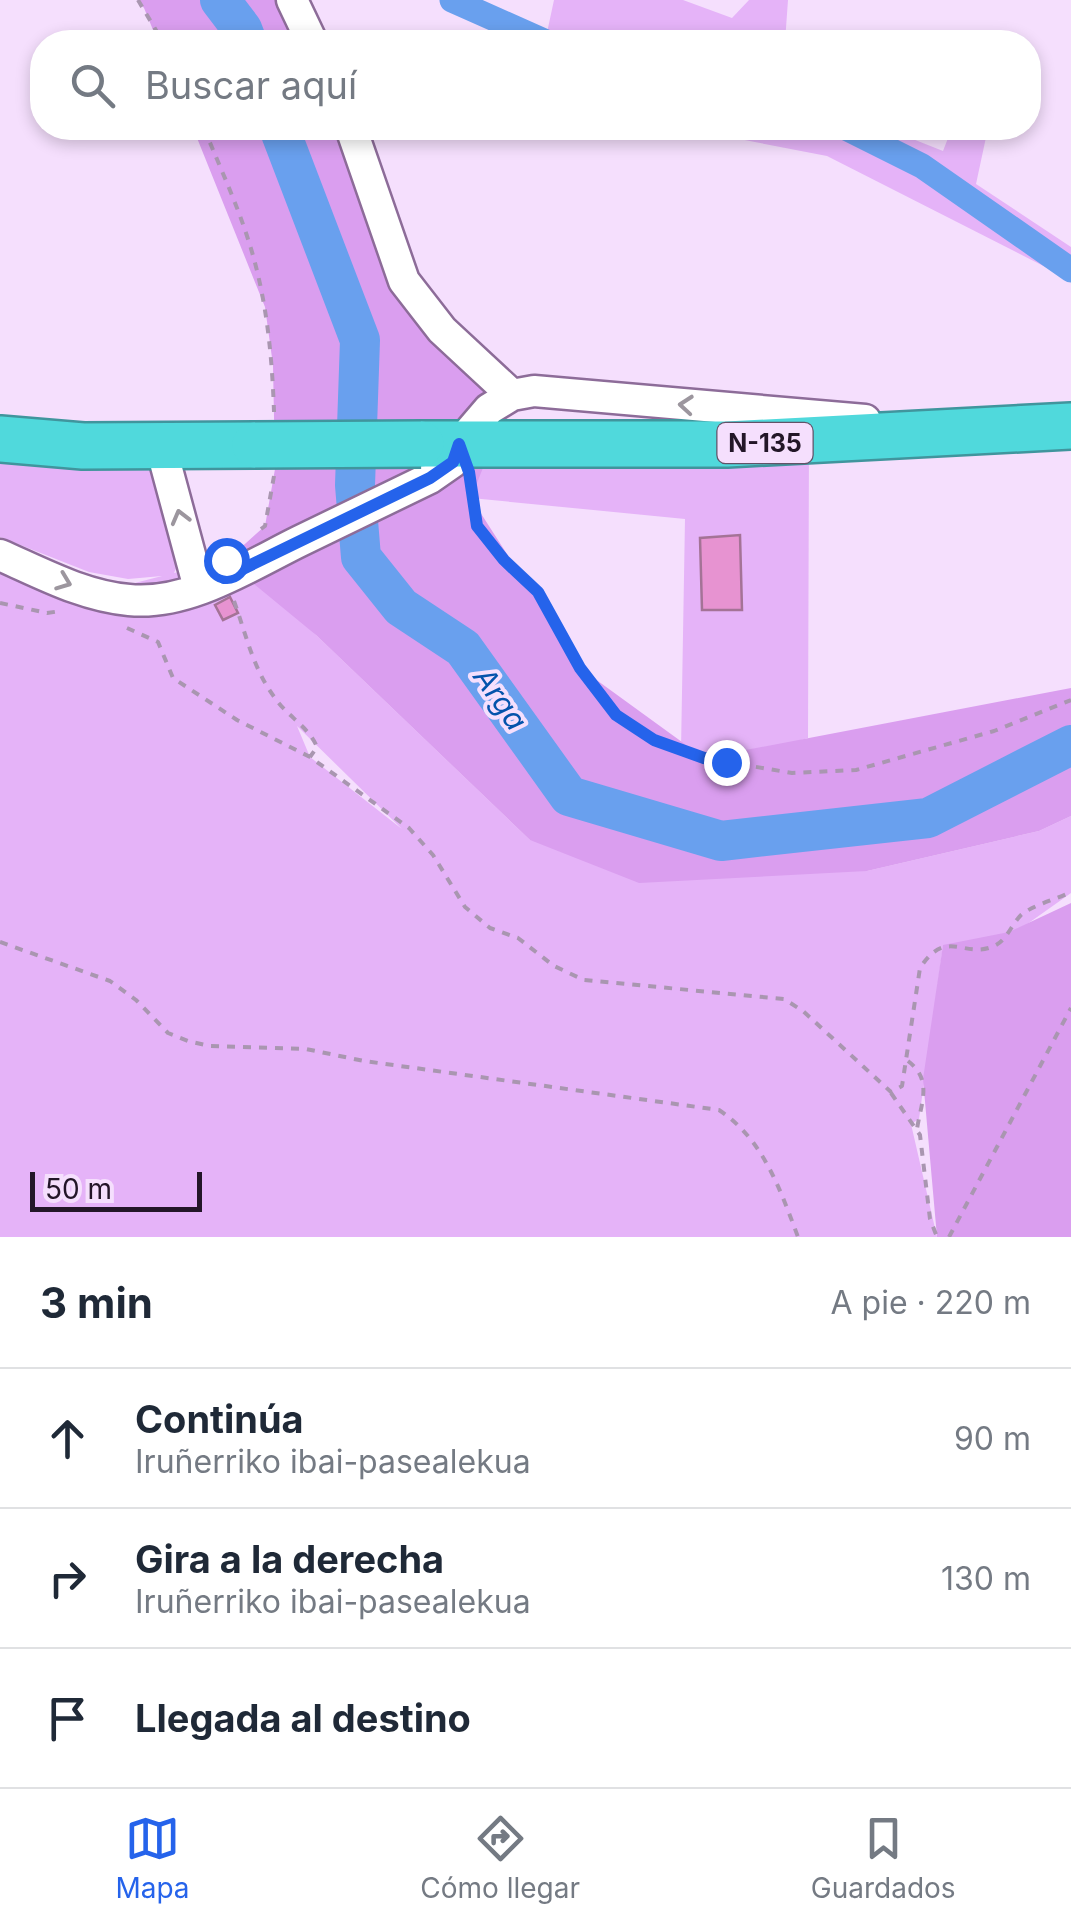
<!DOCTYPE html>
<html lang="es">
<meta charset="utf-8">
<style>
body{margin:0;font-family:Inter,sans-serif;background:#f2f2f3;color:#1f2937}
.scale{position:absolute;left:30px;bottom:25px;width:172px;box-sizing:border-box;padding-left:10px;border:5px solid #231628;border-top:0;font-size:28px;line-height:35px;white-space:nowrap;color:#231628;-webkit-text-stroke:8px #f5dffd;paint-order:stroke}
.stop{position:absolute;width:30px;height:30px;margin:-22px;border:8px solid #2563eb;border-radius:50%;background:#fff}
.stop.end{background:#2563eb;border-color:#fff;box-shadow:0 2px 10px #0008}
.list{margin:0;padding:0;list-style:none}
h2{display:flex;justify-content:space-between;align-items:center;height:130px;margin:0;padding:0 40px;font-size:42px}
h2 small{font-size:32px;font-weight:400;color:#747a83}
.list li{display:grid;grid-template-columns:65px 1fr auto;gap:30px;align-items:center;box-sizing:border-box;height:140px;padding:0 40px;border-top:2px solid #e0e1e3}
.list b{display:block;font-size:38px;white-space:nowrap}
.list p{margin:0;font-size:32px;white-space:nowrap;color:#747a83}
.list em{font-size:32px;font-style:normal;color:#747a83}
.icon{flex:none;width:55px;height:55px;fill:none;stroke:currentColor;stroke-width:2;stroke-linecap:round;stroke-linejoin:round}
.map{position:relative;flex:none;width:1071px;height:1237px;overflow:hidden}
.search{position:absolute;background:#fff;box-shadow:0 5px 15px #0003;left:30px;right:30px;top:30px;height:110px;display:flex;align-items:center;gap:25px;box-sizing:border-box;padding:0 35px;border-radius:40px;color:#747a83;font-size:38px}
.sheet{height:550px;background:#fff}
nav{display:flex;justify-content:space-around;align-items:center;box-sizing:border-box;height:140px;border-top:2px solid #e0e1e3;background:#fff;font-size:28px;color:#747a83}
nav a{display:grid;justify-items:center;gap:5px}
nav .on{color:#2563eb}
.map>svg:first-child{display:block}
.green{fill:#e5b3f8;fill-rule:evenodd}
.forest{fill:#da9eef}
.lines{fill:none;stroke-linecap:round;stroke-linejoin:round}
.canal{stroke:#69a0ee;stroke-width:25}
.river{stroke:#69a0ee;stroke-width:40}
.building{fill:#e793d1;stroke:#a47396;stroke-width:2.5}
.minor-casing{stroke:#8d6c99;stroke-width:35}
.highway-casing{stroke:#40959d;stroke-width:50}
.path{stroke:#a996b0;stroke-width:4;stroke-dasharray:8 8;stroke-linecap:butt}
.minor{stroke:#fff;stroke-width:30}
.highway{stroke:#50d9dc;stroke-width:45}
.highway-bridge-casing{stroke:#40959d;stroke-width:50;stroke-linecap:butt}
.highway-bridge{stroke:#50d9dc;stroke-width:45}
.oneway{stroke:#9c969e}
.route{stroke:#2563eb;stroke-width:12}
.labels{text-anchor:middle;stroke-width:8;stroke-linejoin:round;paint-order:stroke}
.shield{fill:#f5dffd;stroke:#625268;stroke-width:2.5}
.shield-label{font-size:25px;font-weight:bold;fill:#231628}
.water-label{font-size:30px;font-style:italic;fill:#0453ac;stroke:#f5dffd}
</style>
<div class="map">
<svg width="1071" height="1237" viewBox="0 0 1071 1237">
<rect width="100%" height="100%" fill="#f5dffd"/>
<path class="green" d="M 554,0 L 683,0 L 732,18 L 749,0 L 788,0 L 785,42 L 545,42 Z
M 721,128 L 885,128 L 943,151 L 952,128 L 988,128 L 976,184 L 1071,247 L 1071,280 L 827,156 L 724,136 Z
M 809,441 L 808,738 L 726,762 L 681,750 L 685,519 L 471,498 L 453,462 Z
M 0,455 L 144,465 L 156,471 L 181,558 L 174,573 L 226,561 L 232,574 L 255,563 L 316,635 L 530,840 L 867,871 L 1039,831 L 1071,816 L 1071,893 L 999,944 L 943,946 L 919,1119 L 911,1124 L 937,1237 L 0,1237 L 0,551 L 96,593 L 162,576 L 128,579 L 89,572 L 0,537 ZM 297,726 L 402,829 L 310,757 Z"/>
<path class="forest" d="M 137,0 L 282,0 L 300,42 L 158,42 L 144,8 Z
M 193,128 L 337,128 L 389,277 L 512,395 L 471,498 L 580,668 L 704,758 L 1071,688 L 1071,816 L 1039,831 L 867,871 L 639,883 L 530,840 L 316,635 L 226,561 L 265,526 L 275,469 L 273,365 L 265,307 Z
M 1071,903 L 1071,1237 L 937,1237 L 923,1079 L 943,945 L 1009,932 Z"/>
<g class="lines">
<path class="canal" d="M 452,0 L 546,42
M 846,128 L 922,166 L 1071,270"/>
<path class="river" d="M 220,0 L 242,29 L 247,42
M 279,128 L 360,340 L 355,485 L 361,557 L 401,607 L 463,648 L 569,796 L 721,841 L 928,818 L 1071,745"/>
</g>
<path class="building" d="M 740,535 L 742,610 L 702,610 L 700,538 Z
M 230,597 L 238,613 L 223,620 L 215,605 Z"/>
<g class="lines">
<defs>
<path id="minor" d="M 292,0 L 312,42
M 351,128 L 404,281 L 442,330 L 512,395
M 161,447 L 199,588
M 0,555 C 41,573 83,596 129,600 C 188,606 249,566 300,541 C 343,520 387,499 430,478 L 453,462 L 459,444 L 489,409 L 512,395 L 534,391 L 865,420"/>
<path id="highway" d="M 0,439 L 83,446 L 255,445
M 421,444 L 727,444 L 1071,426"/>
</defs>
<use href="#minor" class="minor-casing"/>
<use href="#highway" class="highway-casing"/>
<path class="path" d="M 138,0 L 163,42
M 204,128 C 218,163 235,199 247,236 C 266,293 272,352 274,412
M 470,482 L 477,526 L 504,560 L 538,592 L 580,668 L 616,715 L 654,740 L 704,758 L 792,773 L 856,770 L 994,731 L 1071,700
M 261,529 L 265,526 L 274,476
M 234,601 C 246,634 253,669 275,698 C 287,716 309,727 317,747 L 310,757
M 0,603 L 47,613 L 61,611
M 127,628 L 158,642 L 173,678 L 237,720 L 310,757 L 409,828 L 433,855 L 465,907 L 490,928 L 518,938 L 554,966 L 584,980 L 784,999 L 803,1011 L 891,1092 L 902,1086 L 920,968 C 947,926 965,961 996,945 C 1007,939 1012,924 1021,915 C 1035,904 1055,900 1071,892
M 0,942 L 110,981 L 136,1000 L 168,1033 L 188,1041 L 210,1046 L 306,1049 L 364,1061 L 719,1110 C 763,1139 780,1189 798,1237
M 908,1061 C 933,1080 921,1103 917,1129
M 891,1093 L 920,1135 L 930,1219 L 937,1237
M 949,1237 L 1071,1008"/>
<use href="#minor" class="minor"/>
<use href="#highway" class="highway"/>
<defs>
<path id="highway-bridge" d="M 255,445 L 421,444"/>
</defs>
<use href="#highway-bridge" class="highway-bridge-casing"/>
<use href="#highway-bridge" class="highway-bridge"/>
</g>
<defs><path id="oneway-chevron" d="M-2-3.5L2.5 0L-2 3.5" fill="none" stroke-width="1.6" stroke-linecap="round" stroke-linejoin="round" transform="scale(2.5)"/></defs>
<g class="oneway">
<use href="#oneway-chevron" transform="translate(686 405) rotate(-175)"/>
<use href="#oneway-chevron" transform="translate(180 517) rotate(-105)"/>
<use href="#oneway-chevron" transform="translate(64 582) rotate(21)"/>
</g>
<g class="lines">
<path class="route" d="M 226,560 L 224,578 L 430,478 L 453,462 L 459,444 L 469,472 L 477,526 L 504,560 L 538,592 L 580,668 L 616,715 L 654,740 L 704,758 L 726,762"/>
</g>
<g class="labels">
<rect class="shield" x="717.5" y="423" width="95" height="40" rx="8"/>
<g class="shield-label">
<text x="765" y="452">N-135</text>
</g>
<g class="water-label">
<text transform="translate(500 699) rotate(55)" y="10">Arga</text>
</g>
</g>
</svg>
<div class="scale">50 m</div>
<div class="stop" style="left:226px;top:560px"></div>
<div class="stop end" style="left:726px;top:762px"></div>
<div class="search"><svg class="icon" aria-label="search" viewBox="0 0 24 24"><circle cx="10" cy="10" r="6"/><path d="M15 15l6 6"/></svg>Buscar aquí</div>
</div>
<section class="sheet">
<h2>3 min<small>A pie · 220 m</small></h2>
<ul class="list">
<li><svg class="icon" aria-label="ahead" viewBox="0 0 24 24"><path d="M12 20V5M6 11l6-6 6 6"/></svg><div><b>Continúa</b><p>Iruñerriko ibai-pasealekua</p></div><em>90 m</em></li>
<li><svg class="icon" aria-label="right" viewBox="0 0 24 24"><path d="M7 20v-9h11M14 6l5 5-5 5"/></svg><div><b>Gira a la derecha</b><p>Iruñerriko ibai-pasealekua</p></div><em>130 m</em></li>
<li><svg class="icon" aria-label="arrive" viewBox="0 0 24 24"><path d="M6 21V4h12l-3 4 3 4H6"/></svg><div><b>Llegada al destino</b></div></li>
</ul>
</section>
<nav>
<a class="on"><svg class="icon" aria-label="map" viewBox="0 0 24 24"><path d="M3 6l6-2 6 2 6-2v14l-6 2-6-2-6 2zM9 4v14M15 6v14"/></svg>Mapa</a>
<a><svg class="icon" aria-label="directions" viewBox="0 0 24 24"><path d="M12 3l9 9-9 9-9-9zM9 14v-3h6M13 9l2 2-2 2"/></svg>Cómo llegar</a>
<a><svg class="icon" aria-label="saved" viewBox="0 0 24 24"><path d="M7 4h10v16l-5-4-5 4z"/></svg>Guardados</a>
</nav>
